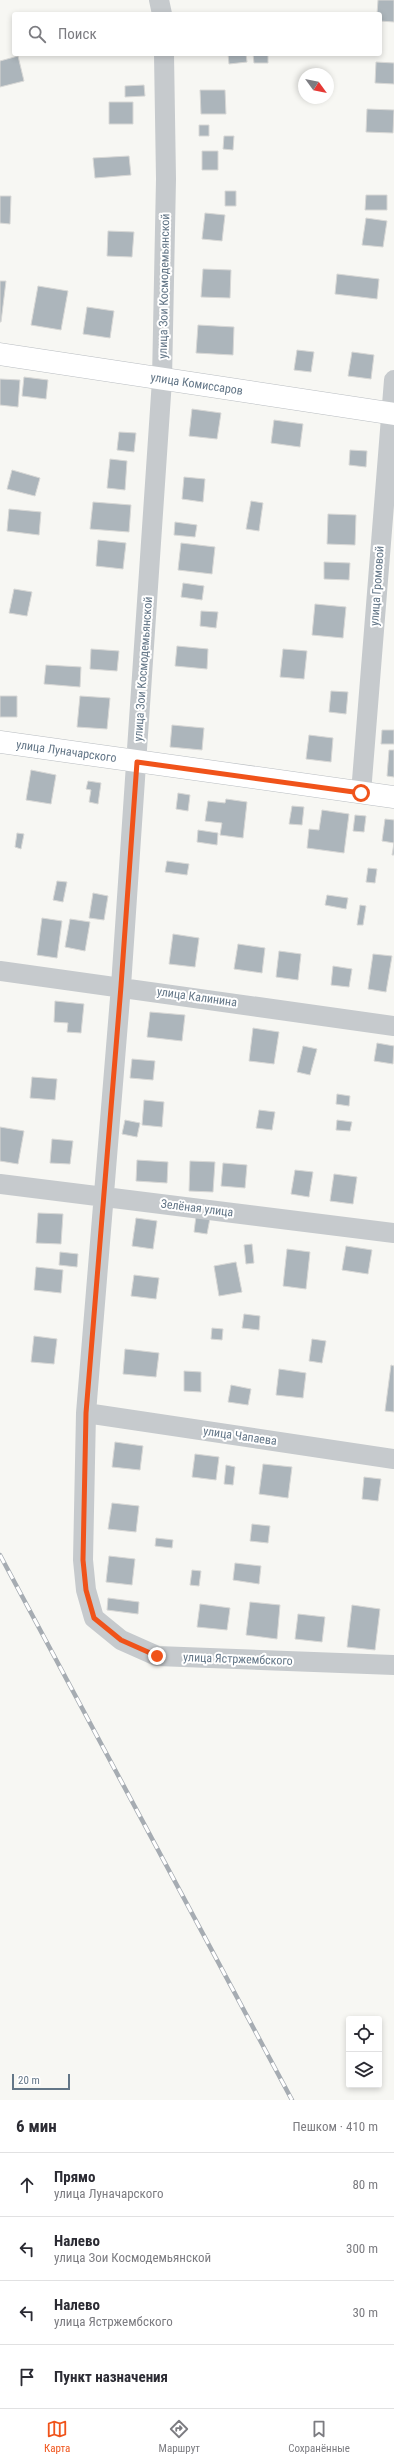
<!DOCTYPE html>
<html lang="ru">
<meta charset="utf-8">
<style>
body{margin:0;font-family:"Roboto Condensed",sans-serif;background:#f7f7f7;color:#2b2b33}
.controls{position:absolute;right:12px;bottom:12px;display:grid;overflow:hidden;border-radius:4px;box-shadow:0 2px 6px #0003}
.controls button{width:36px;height:36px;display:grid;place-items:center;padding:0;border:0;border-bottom:1px solid #e1e1e2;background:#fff;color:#2b2b33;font:20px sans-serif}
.compass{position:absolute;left:298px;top:68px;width:36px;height:36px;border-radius:50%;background:#fff;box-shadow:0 2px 6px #0003;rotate:123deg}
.scale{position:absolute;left:12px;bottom:10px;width:58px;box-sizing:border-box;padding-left:4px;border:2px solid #637687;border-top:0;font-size:11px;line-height:14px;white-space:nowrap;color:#637687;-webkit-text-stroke:3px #fff;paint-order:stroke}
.stop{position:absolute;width:12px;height:12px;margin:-9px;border:3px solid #f0531a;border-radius:50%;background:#fff}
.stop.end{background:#f0531a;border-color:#fff;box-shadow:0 1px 4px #0008}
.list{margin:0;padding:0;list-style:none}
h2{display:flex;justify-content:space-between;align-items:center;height:52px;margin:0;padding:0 16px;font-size:17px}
h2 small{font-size:13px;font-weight:400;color:#7c7c81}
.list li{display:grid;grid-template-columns:26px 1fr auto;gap:12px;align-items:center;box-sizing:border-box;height:64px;padding:0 16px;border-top:1px solid #e1e1e2}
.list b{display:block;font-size:15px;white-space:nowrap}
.list p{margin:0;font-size:13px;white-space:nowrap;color:#7c7c81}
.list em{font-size:13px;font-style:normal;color:#7c7c81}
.icon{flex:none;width:22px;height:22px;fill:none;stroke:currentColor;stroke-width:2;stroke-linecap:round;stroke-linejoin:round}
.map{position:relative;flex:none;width:394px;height:2100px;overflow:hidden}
.search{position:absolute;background:#fff;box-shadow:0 2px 6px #0003;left:12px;right:12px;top:12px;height:44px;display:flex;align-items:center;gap:10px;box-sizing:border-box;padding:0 14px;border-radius:4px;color:#7c7c81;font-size:15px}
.sheet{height:308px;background:#fff}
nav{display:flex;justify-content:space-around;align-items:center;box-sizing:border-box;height:56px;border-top:1px solid #e1e1e2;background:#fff;font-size:11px;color:#7c7c81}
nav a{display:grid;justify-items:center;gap:2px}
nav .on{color:#f0531a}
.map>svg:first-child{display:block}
.building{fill:#acb5bb;stroke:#d8d8d6}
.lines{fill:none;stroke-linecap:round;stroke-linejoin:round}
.major-casing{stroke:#b9bdc1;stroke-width:23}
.minor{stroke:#c6cacd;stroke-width:20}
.major{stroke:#fff;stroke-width:22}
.rail-casing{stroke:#a6acb2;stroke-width:4.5}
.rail{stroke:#fff;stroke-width:3;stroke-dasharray:9;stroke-linecap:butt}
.route{stroke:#f0531a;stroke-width:5}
.labels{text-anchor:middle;stroke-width:4;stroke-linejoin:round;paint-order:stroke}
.street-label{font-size:12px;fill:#637687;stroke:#fff}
</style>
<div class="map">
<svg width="394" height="2100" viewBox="0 0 394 2100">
<rect width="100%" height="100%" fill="#f7f7f3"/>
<path class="building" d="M 378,0 L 394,0 L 394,22 L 380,21 L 380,14 L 377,14 Z
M 228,54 L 246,54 L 247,62 L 229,64 Z
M 253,54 L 268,54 L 268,63 L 254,63 Z
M 18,56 L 24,81 L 0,87 L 0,61 Z
M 376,62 L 394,63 L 394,84 L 375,83 Z
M 144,85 L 145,96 L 125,97 L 125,86 Z
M 200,90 L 225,90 L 226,114 L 201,114 Z
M 109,102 L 133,102 L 133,124 L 109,124 Z
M 367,109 L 394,110 L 393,133 L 366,132 Z
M 199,125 L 209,125 L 209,136 L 199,136 Z
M 224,136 L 234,136 L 233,150 L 223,149 Z
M 202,151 L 218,151 L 218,170 L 202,170 Z
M 129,156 L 131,175 L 95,178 L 93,158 Z
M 225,191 L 236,191 L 236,206 L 225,206 Z
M 366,195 L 387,195 L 387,210 L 365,210 Z
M 0,196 L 11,196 L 10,224 L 0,223 Z
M 205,213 L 225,215 L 222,241 L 202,239 Z
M 366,218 L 387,221 L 383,247 L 362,245 Z
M 108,231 L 134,232 L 132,257 L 107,256 Z
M 203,269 L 231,270 L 230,298 L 201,297 Z
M 337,274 L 379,279 L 377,299 L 335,294 Z
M 0,281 L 6,281 L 1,322 L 0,322 Z
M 38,286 L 68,291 L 61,330 L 31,325 Z
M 87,307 L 114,311 L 110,338 L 83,334 Z
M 198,325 L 234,327 L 233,355 L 196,353 Z
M 297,350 L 314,352 L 311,372 L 294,370 Z
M 352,352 L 374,355 L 371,379 L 348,376 Z
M 24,377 L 48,380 L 46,399 L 22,396 Z
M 0,379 L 20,380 L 18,407 L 0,405 Z
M 192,409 L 221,413 L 217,439 L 189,436 Z
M 274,420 L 303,424 L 300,447 L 271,443 Z
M 119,432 L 136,433 L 134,452 L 117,450 Z
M 350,450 L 367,451 L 366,467 L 349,465 Z
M 110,459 L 127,461 L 125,490 L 107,488 Z
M 12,470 L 40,478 L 35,496 L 7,489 Z
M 184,477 L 205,479 L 203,502 L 182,499 Z
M 251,501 L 263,503 L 259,531 L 246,529 Z
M 93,502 L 131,505 L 129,532 L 90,529 Z
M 9,509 L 41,512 L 39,535 L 7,531 Z
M 328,514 L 356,515 L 355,545 L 327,544 Z
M 175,522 L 197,525 L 195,537 L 174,535 Z
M 98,540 L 126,543 L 123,569 L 96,566 Z
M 181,543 L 215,547 L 212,574 L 178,570 Z
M 324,562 L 350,563 L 349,580 L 324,579 Z
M 183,583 L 204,586 L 202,600 L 181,597 Z
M 14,589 L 32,592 L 27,616 L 9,613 Z
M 315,604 L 346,607 L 343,638 L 312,635 Z
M 201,611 L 218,612 L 216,628 L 200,626 Z
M 177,646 L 208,649 L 207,669 L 175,666 Z
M 91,649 L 119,651 L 117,671 L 90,669 Z
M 283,649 L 307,651 L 304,679 L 280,677 Z
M 46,665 L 81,667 L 80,687 L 44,684 Z
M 331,691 L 348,692 L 346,714 L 329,712 Z
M 0,696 L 17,696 L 17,717 L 0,717 Z
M 80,696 L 110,698 L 107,729 L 77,727 Z
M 172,725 L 204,728 L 202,750 L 170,747 Z
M 382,730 L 394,730 L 394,744 L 381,744 Z
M 309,735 L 333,738 L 331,762 L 306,759 Z
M 389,750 L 394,750 L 394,777 L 387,776 Z
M 31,770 L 56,775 L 51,804 L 26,800 Z
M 88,781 L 101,783 L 98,804 L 89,802 L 91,790 L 86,789 Z
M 178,793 L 190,795 L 188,811 L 176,809 Z
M 226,799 L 247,802 L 243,838 L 220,835 L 222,823 L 205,821 L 208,801 L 225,803 Z
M 292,806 L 304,807 L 302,825 L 289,824 Z
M 322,810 L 349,814 L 344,853 L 307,848 L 309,829 L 319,830 Z
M 355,815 L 366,816 L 364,832 L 353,831 Z
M 385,819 L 394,820 L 394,855 L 392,855 L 394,843 L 382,841 Z
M 198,830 L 218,833 L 217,845 L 197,842 Z
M 17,833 L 24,834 L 21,849 L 15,847 Z
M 167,861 L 189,864 L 187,875 L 165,872 Z
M 368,868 L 377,869 L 375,883 L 366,882 Z
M 57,881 L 67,882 L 63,902 L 53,900 Z
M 93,893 L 108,896 L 104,920 L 89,918 Z
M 327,895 L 348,898 L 346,909 L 325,905 Z
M 360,905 L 366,906 L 363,925 L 357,925 Z
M 42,918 L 62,921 L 57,958 L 37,955 Z
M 70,919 L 90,922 L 85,951 L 65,947 Z
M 173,934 L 199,938 L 195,967 L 169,964 Z
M 238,944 L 265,948 L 262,973 L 234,969 Z
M 279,951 L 301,954 L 298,980 L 276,977 Z
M 373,954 L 392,956 L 386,992 L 368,989 Z
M 333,966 L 352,969 L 349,987 L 331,985 Z
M 55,1001 L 84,1004 L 81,1033 L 67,1032 L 68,1023 L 54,1022 Z
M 150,1012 L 185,1015 L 182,1041 L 147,1037 Z
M 253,1028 L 279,1032 L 274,1064 L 249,1061 Z
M 377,1043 L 394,1046 L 393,1064 L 374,1061 Z
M 303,1046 L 317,1049 L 310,1075 L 297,1072 Z
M 132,1059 L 155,1061 L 153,1080 L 130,1078 Z
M 32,1077 L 57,1079 L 55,1100 L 30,1098 Z
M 337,1094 L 350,1096 L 349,1106 L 336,1104 Z
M 144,1100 L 164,1102 L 162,1127 L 142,1125 Z
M 259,1110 L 275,1112 L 272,1130 L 256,1128 Z
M 125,1120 L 140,1123 L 137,1137 L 122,1134 Z
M 337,1120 L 352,1122 L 350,1131 L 336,1130 Z
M 0,1127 L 24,1131 L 18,1164 L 0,1161 Z
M 52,1139 L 73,1141 L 70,1164 L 50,1163 Z
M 137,1160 L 168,1162 L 167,1183 L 136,1181 Z
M 190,1161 L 215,1162 L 213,1192 L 189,1191 Z
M 223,1163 L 247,1165 L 245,1188 L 221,1186 Z
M 295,1170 L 313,1172 L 309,1197 L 291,1194 Z
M 334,1174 L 357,1177 L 353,1204 L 330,1201 Z
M 38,1213 L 63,1214 L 61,1244 L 36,1243 Z
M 196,1216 L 210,1218 L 207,1234 L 194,1232 Z
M 136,1218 L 157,1221 L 153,1249 L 132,1246 Z
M 252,1244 L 254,1263 L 246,1264 L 244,1245 Z
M 346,1246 L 372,1250 L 368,1274 L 342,1270 Z
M 287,1249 L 310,1252 L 306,1289 L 283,1286 Z
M 60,1252 L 78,1254 L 77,1267 L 59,1265 Z
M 236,1262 L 242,1292 L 219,1296 L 214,1266 Z
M 36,1267 L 63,1270 L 61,1293 L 34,1290 Z
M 134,1275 L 159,1278 L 156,1299 L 131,1296 Z
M 244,1314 L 260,1316 L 259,1330 L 242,1328 Z
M 212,1328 L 223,1329 L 222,1340 L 211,1339 Z
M 34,1336 L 57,1339 L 54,1364 L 31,1362 Z
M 312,1339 L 326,1341 L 322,1363 L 309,1361 Z
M 125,1349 L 159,1353 L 156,1377 L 123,1374 Z
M 391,1365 L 394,1366 L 394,1412 L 385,1411 Z
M 279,1369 L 306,1373 L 303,1398 L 276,1395 Z
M 184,1371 L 201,1372 L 201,1392 L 184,1391 Z
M 231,1385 L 251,1389 L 248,1405 L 228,1402 Z
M 115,1442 L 143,1446 L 140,1470 L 112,1467 Z
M 195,1454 L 219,1457 L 216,1480 L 192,1477 Z
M 263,1464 L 292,1467 L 288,1498 L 259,1494 Z
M 226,1465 L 235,1467 L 233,1485 L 224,1484 Z
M 364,1477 L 381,1479 L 378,1501 L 362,1499 Z
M 112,1503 L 139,1506 L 136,1532 L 108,1529 Z
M 252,1524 L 270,1526 L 268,1543 L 250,1541 Z
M 156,1538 L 173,1540 L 172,1548 L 155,1546 Z
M 109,1556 L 135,1559 L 132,1585 L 106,1582 Z
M 235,1563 L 261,1566 L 259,1584 L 233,1580 Z
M 192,1570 L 201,1571 L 199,1586 L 190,1585 Z
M 108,1598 L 139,1602 L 138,1614 L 107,1610 Z
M 250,1602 L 280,1605 L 277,1639 L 246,1635 Z
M 200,1604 L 230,1608 L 227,1630 L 197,1627 Z
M 352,1605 L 380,1609 L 375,1650 L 347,1647 Z
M 298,1614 L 325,1617 L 322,1642 L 295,1639 Z"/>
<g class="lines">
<defs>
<g id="major">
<path id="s1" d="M 0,354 L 394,414"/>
<path id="s2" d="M 0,742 L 394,797"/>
</g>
</defs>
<use href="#major" class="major-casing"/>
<path class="minor" d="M 159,0 L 162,14
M 164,54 L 166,179 L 162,380 L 121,986 L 86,1413 L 83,1560 L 86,1590 L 94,1618 L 121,1640 L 157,1656 L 394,1665
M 361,793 L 394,380
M 0,971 L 394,1026
M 0,1184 L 394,1233
M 86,1413 L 394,1459"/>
<use href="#major" class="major"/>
<defs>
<path id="rail" d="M 0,1555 L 292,2100"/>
</defs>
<use href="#rail" class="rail-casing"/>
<use href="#rail" class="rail"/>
</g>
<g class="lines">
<path class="route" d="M 157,1656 L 121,1640 L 94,1618 L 86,1590 L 83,1560 L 86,1413 L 121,986 L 137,762 L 361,793"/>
</g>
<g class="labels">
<g class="street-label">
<text transform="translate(164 286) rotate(-89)" y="4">улица Зои Космодемьянской</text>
<text dy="4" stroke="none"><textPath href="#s1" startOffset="199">улица Комиссаров</textPath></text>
<text transform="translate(377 586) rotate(-86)" y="4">улица Громовой</text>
<text transform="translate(143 669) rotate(-86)" y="4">улица Зои Космодемьянской</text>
<text dy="4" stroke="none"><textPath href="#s2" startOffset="67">улица Луначарского</textPath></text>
<text transform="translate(197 997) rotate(8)" y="4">улица Калинина</text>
<text transform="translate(197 1208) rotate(7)" y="4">Зелёная улица</text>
<text transform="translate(240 1436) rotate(8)" y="4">улица Чапаева</text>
<text transform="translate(238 1659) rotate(2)" y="4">улица Ястржембского</text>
</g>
</g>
</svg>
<div class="controls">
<button><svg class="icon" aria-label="locate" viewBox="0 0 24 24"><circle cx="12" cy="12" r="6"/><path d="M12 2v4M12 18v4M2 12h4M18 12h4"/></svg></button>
<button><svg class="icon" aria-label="layers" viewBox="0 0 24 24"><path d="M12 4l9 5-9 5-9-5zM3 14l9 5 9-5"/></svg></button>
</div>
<svg class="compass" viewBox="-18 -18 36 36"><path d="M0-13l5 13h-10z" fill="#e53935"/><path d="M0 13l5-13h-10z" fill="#7c7c81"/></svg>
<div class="scale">20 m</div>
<div class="stop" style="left:361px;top:793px"></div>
<div class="stop end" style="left:157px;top:1656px"></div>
<div class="search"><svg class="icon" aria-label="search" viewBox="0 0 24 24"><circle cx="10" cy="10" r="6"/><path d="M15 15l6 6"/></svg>Поиск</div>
</div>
<section class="sheet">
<h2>6 мин<small>Пешком · 410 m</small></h2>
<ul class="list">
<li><svg class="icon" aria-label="ahead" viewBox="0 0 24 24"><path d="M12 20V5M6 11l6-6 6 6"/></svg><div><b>Прямо</b><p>улица Луначарского</p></div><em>80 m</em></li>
<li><svg class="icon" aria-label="left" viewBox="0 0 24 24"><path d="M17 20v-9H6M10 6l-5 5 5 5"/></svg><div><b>Налево</b><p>улица Зои Космодемьянской</p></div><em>300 m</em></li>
<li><svg class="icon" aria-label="left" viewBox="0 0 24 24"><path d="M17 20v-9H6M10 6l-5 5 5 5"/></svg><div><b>Налево</b><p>улица Ястржембского</p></div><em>30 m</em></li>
<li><svg class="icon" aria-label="arrive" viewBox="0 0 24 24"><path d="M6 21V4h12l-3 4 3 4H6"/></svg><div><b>Пункт назначения</b></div></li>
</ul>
</section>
<nav>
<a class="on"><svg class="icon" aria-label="map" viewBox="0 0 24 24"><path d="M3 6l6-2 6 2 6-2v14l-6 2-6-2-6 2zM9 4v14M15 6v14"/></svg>Карта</a>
<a><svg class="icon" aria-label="directions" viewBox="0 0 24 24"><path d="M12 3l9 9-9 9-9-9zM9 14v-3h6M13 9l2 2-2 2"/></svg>Маршрут</a>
<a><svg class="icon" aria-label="saved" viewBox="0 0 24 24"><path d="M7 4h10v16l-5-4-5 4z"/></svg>Сохранённые</a>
</nav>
